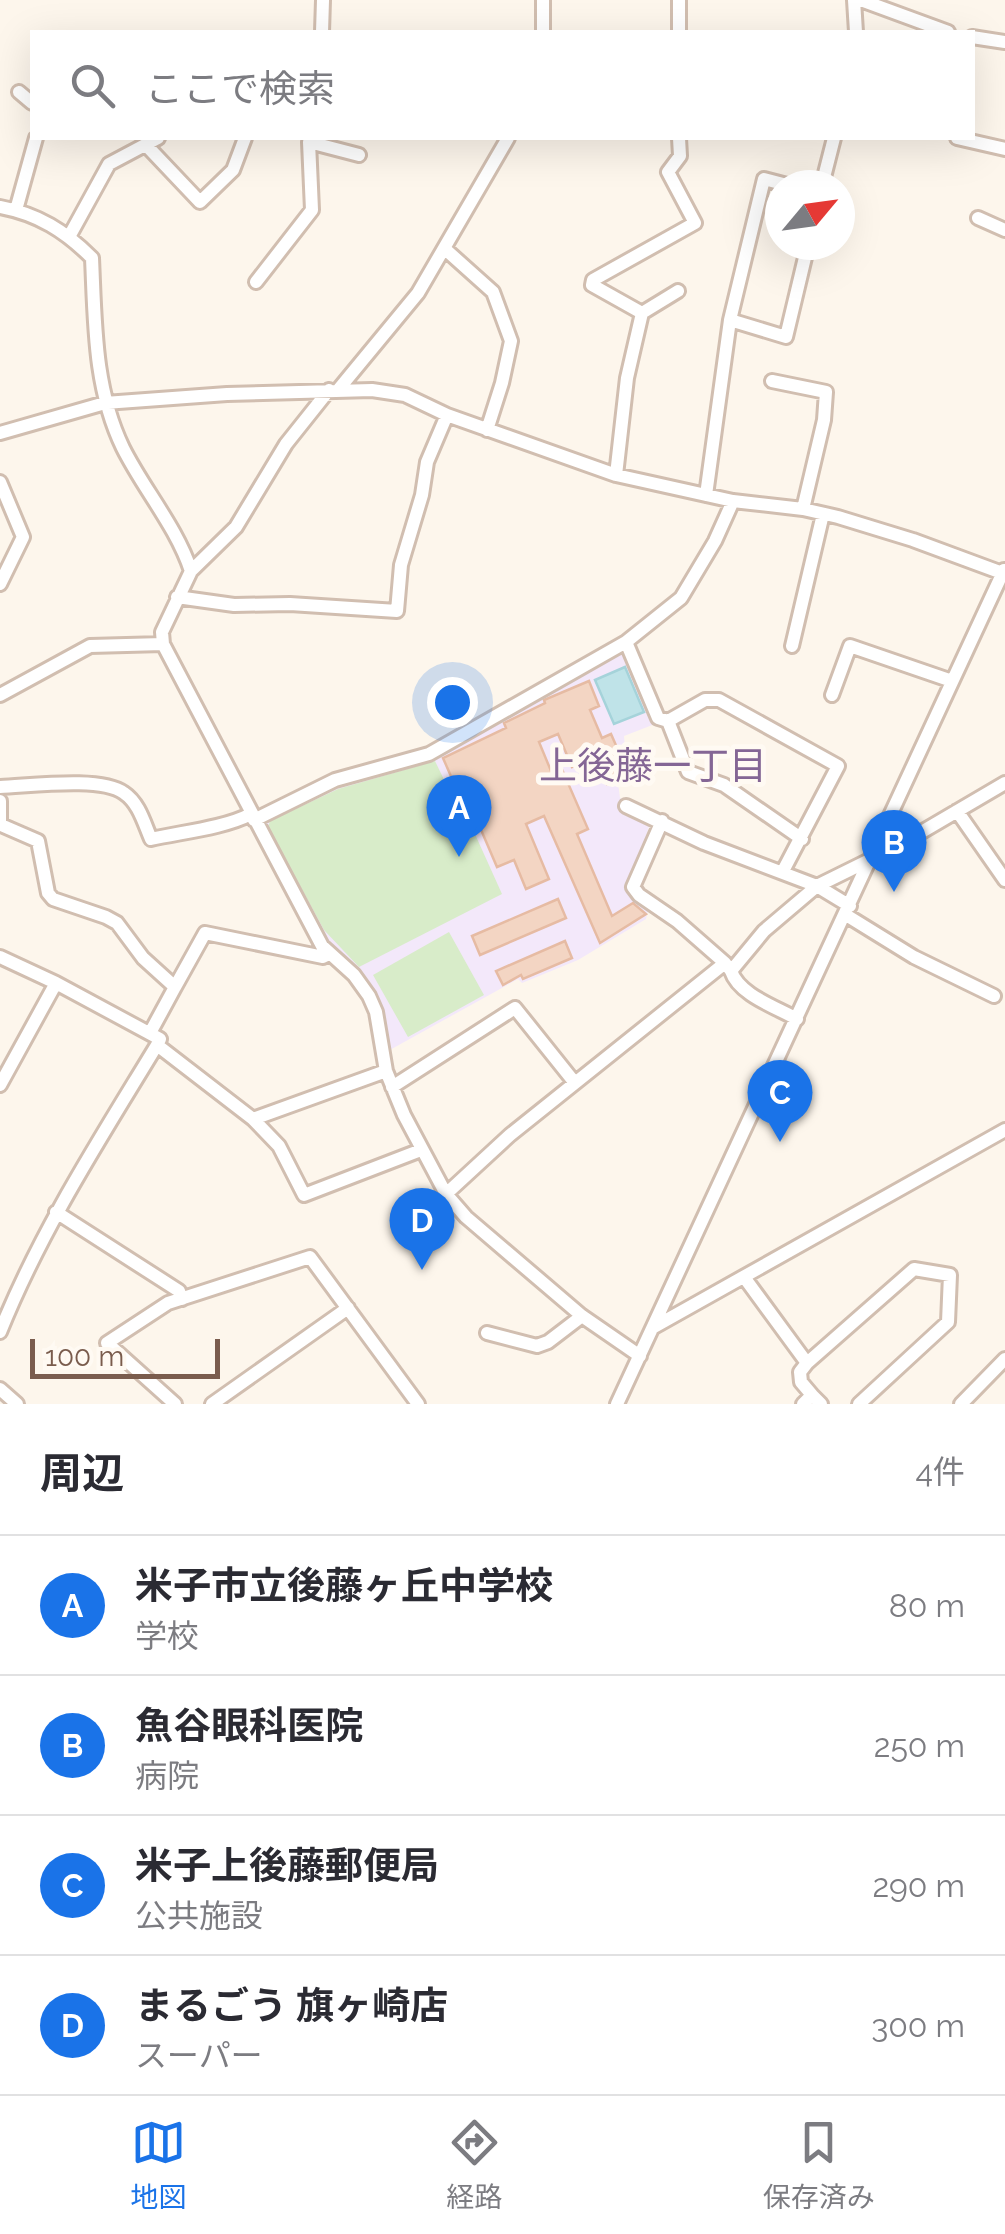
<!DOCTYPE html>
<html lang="ja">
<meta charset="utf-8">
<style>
body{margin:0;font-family:Raleway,"Noto Sans JP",sans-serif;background:#f2f2f3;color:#2b2b33}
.compass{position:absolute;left:765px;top:170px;width:90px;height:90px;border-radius:50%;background:#fff;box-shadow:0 10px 40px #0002;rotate:61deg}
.scale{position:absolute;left:30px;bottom:25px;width:190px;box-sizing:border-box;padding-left:10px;border:5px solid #7a5c4d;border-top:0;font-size:28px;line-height:35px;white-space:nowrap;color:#7a5c4d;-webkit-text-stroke:8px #fffaf3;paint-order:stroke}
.you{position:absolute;left:452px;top:702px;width:35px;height:35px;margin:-25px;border:8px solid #fff;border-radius:50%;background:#1a73e8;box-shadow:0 0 0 15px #1a73e833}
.badge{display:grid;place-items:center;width:65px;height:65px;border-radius:50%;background:#1a73e8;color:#fff;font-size:32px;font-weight:700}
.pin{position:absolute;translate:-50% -82px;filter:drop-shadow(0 2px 5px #0008)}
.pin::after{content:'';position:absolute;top:52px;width:35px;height:30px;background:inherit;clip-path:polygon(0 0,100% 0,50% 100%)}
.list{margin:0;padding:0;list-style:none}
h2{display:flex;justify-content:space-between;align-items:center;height:130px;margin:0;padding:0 40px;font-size:42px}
h2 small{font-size:32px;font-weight:400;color:#7c7c81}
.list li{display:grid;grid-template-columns:65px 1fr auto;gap:30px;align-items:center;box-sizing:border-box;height:140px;padding:0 40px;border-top:2px solid #e1e1e2}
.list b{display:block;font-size:38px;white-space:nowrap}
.list p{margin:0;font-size:32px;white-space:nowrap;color:#7c7c81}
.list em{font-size:32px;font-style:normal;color:#7c7c81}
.icon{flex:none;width:55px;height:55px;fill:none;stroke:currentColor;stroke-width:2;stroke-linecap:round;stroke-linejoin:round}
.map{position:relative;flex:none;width:1005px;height:1404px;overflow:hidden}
.search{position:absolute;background:#fff;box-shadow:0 10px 40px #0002;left:30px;right:30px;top:30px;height:110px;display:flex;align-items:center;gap:25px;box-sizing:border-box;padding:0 35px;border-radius:0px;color:#7c7c81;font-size:38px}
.sheet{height:690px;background:#fff}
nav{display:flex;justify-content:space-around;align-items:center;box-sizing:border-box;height:140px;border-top:2px solid #e1e1e2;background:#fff;font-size:28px;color:#7c7c81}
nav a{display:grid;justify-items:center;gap:5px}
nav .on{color:#1a73e8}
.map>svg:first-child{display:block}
.education{fill:#f3e8fa}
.green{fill:#d8ecc9}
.water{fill:#bfe3e8;stroke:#a5d3da;stroke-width:2.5}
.building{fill:#f3d5c3;stroke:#e6bba3;stroke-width:2.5}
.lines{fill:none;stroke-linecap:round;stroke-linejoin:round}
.street-casing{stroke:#d1beb0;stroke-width:18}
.street{stroke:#fff;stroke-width:12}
.labels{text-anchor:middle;stroke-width:10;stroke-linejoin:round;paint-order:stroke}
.neighbourhood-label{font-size:38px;fill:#846695;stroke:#fffaf3}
</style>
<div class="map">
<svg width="1005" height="1404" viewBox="0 0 1005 1404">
<rect width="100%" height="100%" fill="#fdf6ec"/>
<path class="education" d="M 624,648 L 655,724 L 624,736 L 627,769 L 617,775 L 620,798 L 653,814 L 630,886 L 649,906 L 646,919 L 578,960 L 522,983 L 518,979 L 388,1051 L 379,1002 L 364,979 L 324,938 L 263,827 L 265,819 L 337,784 L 441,752 L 560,688 Z"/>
<path class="green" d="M 435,761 L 465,823 L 470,823 L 502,894 L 359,967 L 324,930 L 268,827 L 270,821 L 338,789 Z
M 449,932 L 484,995 L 408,1037 L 373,975 Z"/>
<path class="water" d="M 625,667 L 644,712 L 614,724 L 595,680 Z"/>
<path class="building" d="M 589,681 L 599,706 L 590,710 L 602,738 L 611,734 L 622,759 L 610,764 L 617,779 L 607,784 L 595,757 L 572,767 L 558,734 L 539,742 L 551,771 L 561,767 L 588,829 L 577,834 L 612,916 L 633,903 L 646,914 L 600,943 L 544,816 L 526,824 L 549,879 L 526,889 L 514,860 L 497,867 L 473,811 L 467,813 L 443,758 L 506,728 L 504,723 L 545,703 L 544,700 Z
M 558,899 L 566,918 L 480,955 L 472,936 Z
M 565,941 L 572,958 L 523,979 L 521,975 L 503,985 L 496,971 Z"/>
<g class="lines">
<defs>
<path id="street" d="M 679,0 L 679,32
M 854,0 L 856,32
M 861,0 L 948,32
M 322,32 L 323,0
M 543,32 L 543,0
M 972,37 L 1005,42
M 19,92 L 32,103
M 957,138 L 1005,149
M 146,145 L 200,202 L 233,170 L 245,138
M 822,185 L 834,138
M 0,207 C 38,214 65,231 92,258 C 95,324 94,388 123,448 C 144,490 176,526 191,571 L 162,632 L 163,644 L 322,946 L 354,975 L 369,996 L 376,1012 L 386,1071 L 404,1115 L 446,1194 L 466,1217 L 582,1316 L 640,1356
M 16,210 L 36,138
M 978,218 L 1005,230
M 70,235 L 109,164 L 158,138
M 445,249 L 493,292 L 511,341 L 502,383 L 487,430
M 256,282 L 312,210 L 309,142 L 359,155
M 642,313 L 592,285 L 593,280 L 695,223 L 668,172 L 680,156 L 679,138
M 730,320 L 786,337 L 808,245
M 772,381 L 826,392 L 824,420 L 803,509
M 338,390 L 418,293 L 508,138
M 0,433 L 105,403 L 227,394 L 372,390 L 405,395 L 447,415 L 616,475 L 733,501 L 803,509 L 838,517 L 913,540 L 1005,574
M 616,475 L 627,378 L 642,313 L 678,291
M 0,482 L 23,537 L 0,584
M 706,495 L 730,320 L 764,179 L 787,185
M 191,571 L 236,527 L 286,444 L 329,390
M 177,597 L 234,605 L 290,604 L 397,611 L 401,565 L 422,495 L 427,462 L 447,415
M 626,642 L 658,718 L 668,721 L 688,772 L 724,785 L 802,839
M 792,646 L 823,514
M 0,695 L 90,646 L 163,644
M 832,695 L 850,646 L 952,681
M 668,721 L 705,700 L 719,700 L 838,766 L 783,871
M 0,787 C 30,786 101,776 124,793 C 139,803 144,823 151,839 C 182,832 224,828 251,814
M 0,801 L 0,825
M 626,806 L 704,843 L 817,886 L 850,906
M 957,811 L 1005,880
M 254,820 L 335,780 L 429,754 L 626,642 L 681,598 L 715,541 L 733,501
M 662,821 L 633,887 L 639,895 L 677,921 L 725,963
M 1,825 L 38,841 L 48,893 L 53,899 L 106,917 L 117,923 L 143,958 L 175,987 L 150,1033
M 846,915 L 914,957 L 994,996
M 0,957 L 56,983
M 731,971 C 739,995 776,1007 797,1019
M 175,987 L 205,933 L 323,957 L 329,954
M 0,1085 L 56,983 L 160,1039 L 157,1045 L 253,1119 L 386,1071
M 392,1087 L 515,1008 L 575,1083
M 253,1119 L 279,1146 L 304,1195 L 421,1150
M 446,1194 L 510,1135 L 725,963 L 731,971 L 764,931 L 817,886 L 896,847 L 1005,783
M 56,1212 L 179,1291 L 182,1299
M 744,1277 L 807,1363 L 800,1372 L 801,1382 L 812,1395
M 654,1327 L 1005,1130
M 0,1332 C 41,1230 100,1139 157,1045
M 487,1333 L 537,1346 L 548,1342 L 582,1316
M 807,1363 L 914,1269 L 950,1275 L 948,1322 L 859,1404
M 0,1389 L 17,1404
M 175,1404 L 107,1343 L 168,1303 L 310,1257 L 418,1404
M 212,1404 L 348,1308
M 617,1404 L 1004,570
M 803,1404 L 812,1395 L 821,1404
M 961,1404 L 1005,1359"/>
</defs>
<use href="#street" class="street-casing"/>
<use href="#street" class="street"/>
</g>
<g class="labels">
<g class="neighbourhood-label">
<text x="653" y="779">上後藤一丁目</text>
</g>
</g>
</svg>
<svg class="compass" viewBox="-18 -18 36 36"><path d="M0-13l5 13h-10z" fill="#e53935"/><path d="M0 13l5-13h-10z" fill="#7c7c81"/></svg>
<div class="scale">100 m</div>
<div class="you"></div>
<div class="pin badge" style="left:459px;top:857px">A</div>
<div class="pin badge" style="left:894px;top:892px">B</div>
<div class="pin badge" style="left:780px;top:1142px">C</div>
<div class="pin badge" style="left:422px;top:1270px">D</div>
<div class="search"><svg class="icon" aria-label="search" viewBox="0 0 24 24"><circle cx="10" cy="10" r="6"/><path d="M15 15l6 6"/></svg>ここで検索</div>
</div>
<section class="sheet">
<h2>周辺<small>4件</small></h2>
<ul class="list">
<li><span class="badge">A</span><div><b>米子市立後藤ヶ丘中学校</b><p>学校</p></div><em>80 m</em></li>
<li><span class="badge">B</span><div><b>魚谷眼科医院</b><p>病院</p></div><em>250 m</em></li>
<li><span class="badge">C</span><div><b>米子上後藤郵便局</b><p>公共施設</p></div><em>290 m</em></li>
<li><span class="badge">D</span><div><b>まるごう 旗ヶ崎店</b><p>スーパー</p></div><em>300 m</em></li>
</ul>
</section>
<nav>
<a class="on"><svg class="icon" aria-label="map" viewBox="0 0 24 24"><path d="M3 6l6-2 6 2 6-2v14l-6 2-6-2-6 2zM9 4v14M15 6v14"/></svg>地図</a>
<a><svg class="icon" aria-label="directions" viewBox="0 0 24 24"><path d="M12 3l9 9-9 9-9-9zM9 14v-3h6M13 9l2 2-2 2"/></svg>経路</a>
<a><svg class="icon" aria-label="saved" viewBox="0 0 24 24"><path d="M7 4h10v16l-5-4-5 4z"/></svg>保存済み</a>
</nav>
